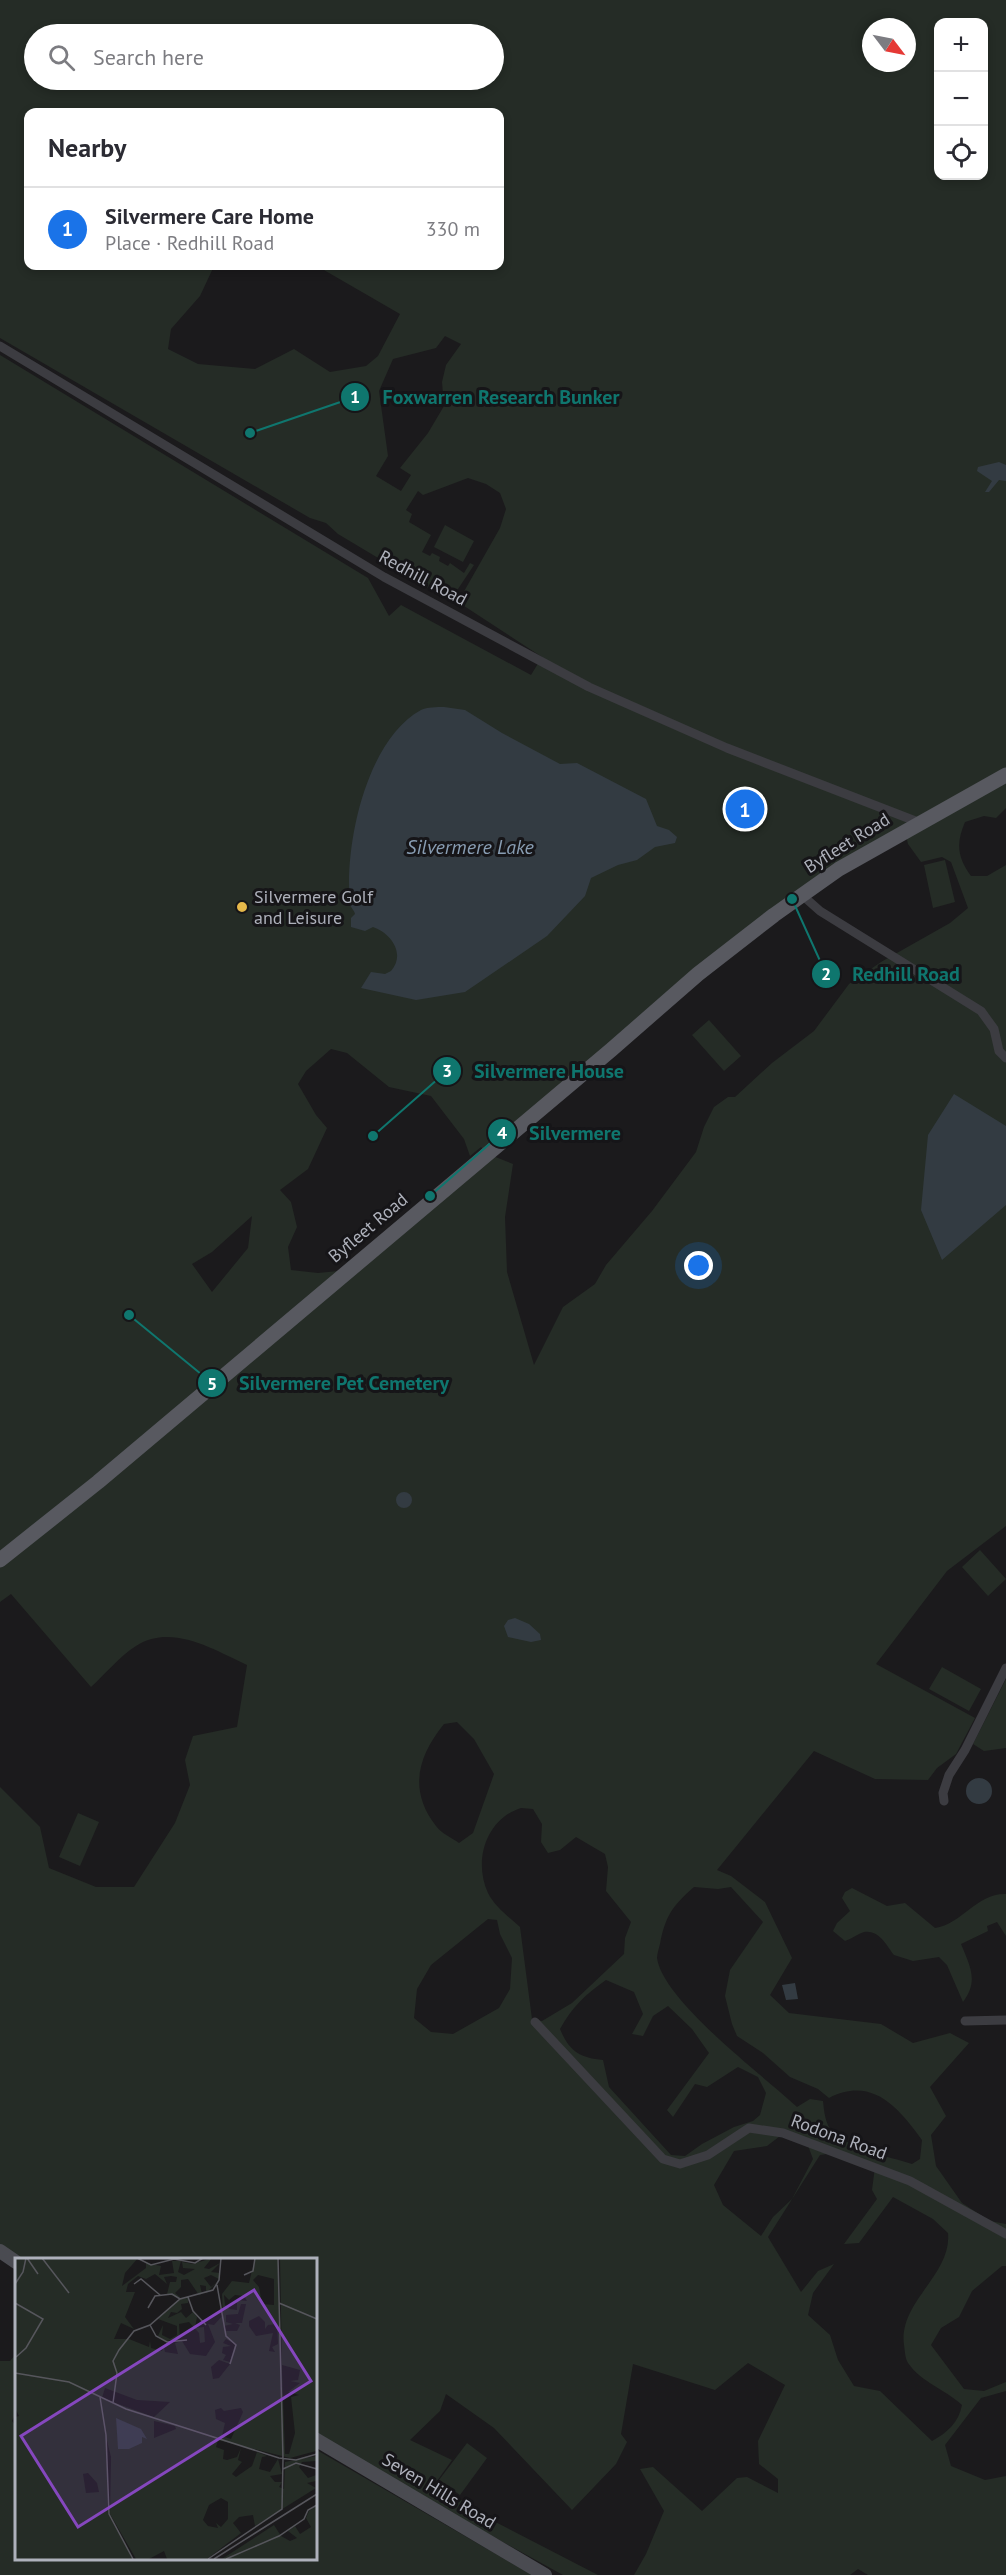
<!DOCTYPE html>
<meta charset="utf-8">
<style>
body{margin:0;font-family:"PT Sans",sans-serif;background:#f2f2f3;color:#2b2b33}
.controls{position:absolute;right:18px;top:18px;display:grid;overflow:hidden;border-radius:12px;box-shadow:0 3px 9px #0003}
.controls button{width:54px;height:54px;display:grid;place-items:center;padding:0;border:0;border-bottom:2px solid #e1e1e2;background:#fff;color:#2b2b33;font:30px sans-serif}
.compass{position:absolute;left:862px;top:18px;width:54px;height:54px;border-radius:50%;background:#fff;box-shadow:0 3px 9px #0003;rotate:122deg}
.you{position:absolute;left:699px;top:1266px;width:21px;height:21px;margin:-15px;border:4px solid #fff;border-radius:50%;background:#1a73e8;box-shadow:0 0 0 9px #1a73e833}
.badge{display:grid;place-items:center;width:39px;height:39px;border-radius:50%;background:#1a73e8;color:#fff;font-size:20px;font-weight:700}
.pin{position:absolute;translate:-50% -50%;border:3px solid #fff;box-shadow:0 2px 6px #0006}
.list{margin:0;padding:0;list-style:none}
h2{display:flex;justify-content:space-between;align-items:center;height:78px;margin:0;padding:0 24px;font-size:26px}
h2 small{font-size:20px;font-weight:400;color:#7c7c81}
.list li{display:grid;grid-template-columns:39px 1fr auto;gap:18px;align-items:center;box-sizing:border-box;height:84px;padding:0 24px;border-top:2px solid #e1e1e2}
.list b{display:block;font-size:22px;white-space:nowrap}
.list p{margin:0;font-size:20px;white-space:nowrap;color:#7c7c81}
.list em{font-size:20px;font-style:normal;color:#7c7c81}
.icon{flex:none;width:33px;height:33px;fill:none;stroke:currentColor;stroke-width:2;stroke-linecap:round;stroke-linejoin:round}
.map{position:relative;flex:none;width:1006px;height:2575px;overflow:hidden}
.search{position:absolute;background:#fff;box-shadow:0 3px 9px #0003;left:24px;top:24px;width:480px;height:66px;display:flex;align-items:center;gap:15px;box-sizing:border-box;padding:0 21px;border-radius:33px;color:#7c7c81;font-size:22px}
.panel{position:absolute;background:#fff;box-shadow:0 3px 9px #0003;left:24px;top:108px;width:480px;height:162px;border-radius:12px}
.map>svg:first-child{display:block}
.green{fill:#252c26;fill-rule:evenodd}
.water{fill:#333b42}
.lines{fill:none;stroke-linecap:round;stroke-linejoin:round}
.minor{stroke:#3c3c41;stroke-width:9}
.secondary{stroke:#4a4b51;stroke-width:14}
.primary{stroke:#585960;stroke-width:15}
.poi-dot{fill:#e5b84a;stroke:#161518;stroke-width:2}
.labels{text-anchor:middle;stroke-width:6;stroke-linejoin:round;paint-order:stroke}
.street-label{font-size:18px;fill:#aeb1bb;stroke:#161518}
.poi-label{font-size:18px;fill:#aeb1bb;stroke:#161518;text-anchor:start}
.water-label{font-size:20px;font-style:italic;fill:#889db3;stroke:#161518}
.inset-road{fill:none;stroke:#56565c;stroke-width:1.5}
.view{fill:#8547be;fill-opacity:0.15;stroke:#8547be;stroke-width:3}
.inset-edge{fill:none;stroke:#aeb1bb;stroke-width:3}
.leader{fill:none;stroke:#0f766e;stroke-width:2}
.callout-dot{fill:#0f766e;stroke:#161518;stroke-width:2}
.mark-label{font-size:18px;text-anchor:middle;font-weight:bold;fill:#fff}
.callout-label{font-size:20px;text-anchor:middle;font-weight:bold;fill:#0f766e;stroke:#161518;stroke-width:6;stroke-linejoin:round;paint-order:stroke}
</style>
<div class="map">
<svg width="1006" height="2575" viewBox="0 0 1006 2575">
<rect width="100%" height="100%" fill="#1b1a1c"/>
<path class="green" d="M 0,0 L 1006,0 L 1006,808 L 996,818 L 984,816 L 965,822 C 956,843 957,857 971,876 L 987,876 L 1006,865 L 1006,1526 L 947,1571 L 876,1664 L 975,1718 L 956,1754 L 937,1768 L 928,1780 L 875,1779 L 814,1751 L 717,1870 L 731,1876 L 765,1902 L 792,1958 L 770,1995 L 789,2013 L 881,2024 L 913,2043 L 950,2033 L 969,2043 L 930,2087 L 946,2116 L 931,2135 L 936,2166 L 962,2203 L 990,2221 L 1006,2224 L 1006,2266 L 1002,2266 L 972,2291 L 959,2317 L 941,2328 L 931,2345 L 964,2389 L 984,2391 L 1006,2382 L 1006,2391 L 981,2398 L 945,2445 L 951,2466 L 985,2480 L 1006,2476 L 1006,2575 L 868,2575 L 858,2569 L 850,2575 L 634,2575 L 646,2554 L 664,2511 L 640,2469 L 653,2467 L 702,2511 L 737,2478 L 747,2477 L 778,2493 L 778,2479 L 759,2464 L 758,2441 L 785,2385 L 748,2363 L 715,2390 L 633,2364 L 621,2434 L 627,2442 L 616,2464 L 572,2510 L 494,2428 L 446,2394 L 440,2411 L 410,2440 L 452,2460 L 437,2481 L 478,2513 L 598,2575 L 563,2575 L 472,2525 L 315,2432 L 315,2260 L 22,2260 L 0,2246 L 0,1787 L 40,1827 L 49,1868 L 96,1887 L 134,1887 L 175,1823 L 190,1785 L 185,1760 L 193,1736 L 237,1727 L 247,1665 C 214,1650 172,1623 136,1646 C 120,1656 105,1674 91,1687 L 11,1594 L 0,1602 L 0,355 L 368,578 L 389,616 L 401,605 L 531,675 L 542,657 L 458,602 L 500,528 L 506,509 L 500,493 L 486,484 L 468,478 L 423,495 L 418,491 L 406,510 L 412,514 L 409,522 L 431,535 L 422,552 L 430,556 L 432,553 L 440,557 L 439,561 L 448,566 L 450,563 L 464,573 L 470,563 L 474,565 L 450,601 L 338,534 L 326,523 L 310,518 L 0,338 ZM 938,22 L 984,22 L 984,176 L 938,176 ZM 871,27 L 907,27 L 907,63 L 871,63 ZM 34,34 L 494,34 L 494,80 L 34,80 ZM 28,112 L 500,112 L 500,266 L 317,266 L 400,314 L 378,356 L 366,366 L 330,372 L 294,349 L 255,369 L 198,364 L 168,349 L 171,329 L 200,296 L 214,266 L 28,266 ZM 445,336 L 461,344 L 446,365 L 442,382 L 444,406 L 428,433 L 400,468 L 411,475 L 401,491 L 376,476 L 388,456 L 379,391 L 393,359 L 436,348 ZM 905,831 L 908,844 L 921,862 L 942,857 L 951,862 L 968,908 L 950,923 L 881,962 L 849,984 L 814,1031 L 772,1063 L 735,1097 L 728,1097 L 714,1107 L 704,1127 L 696,1152 L 652,1211 L 606,1265 L 595,1284 L 563,1307 L 534,1365 L 507,1272 L 505,1217 L 513,1164 L 488,1154 L 839,869 ZM 331,1049 L 347,1053 L 389,1087 L 431,1096 L 464,1139 L 470,1156 L 481,1147 L 487,1153 L 348,1270 L 318,1273 L 291,1270 L 288,1247 L 297,1227 L 291,1202 L 280,1190 L 308,1169 L 327,1128 L 316,1115 L 298,1084 L 306,1071 ZM 252,1216 L 248,1248 L 212,1292 L 192,1264 L 212,1252 ZM 457,1722 L 474,1739 L 494,1774 L 473,1833 L 459,1843 C 452,1838 441,1833 436,1826 C 408,1790 418,1756 444,1724 ZM 521,1808 L 533,1809 L 542,1824 L 541,1842 L 548,1853 L 560,1850 L 576,1837 L 605,1854 L 608,1867 L 606,1891 L 631,1922 L 625,1938 L 624,1954 L 572,2003 L 542,2021 L 532,2019 L 520,1927 C 509,1917 495,1907 488,1893 C 473,1861 486,1819 521,1808 ZM 694,1887 L 718,1889 L 731,1887 L 763,1922 L 730,1970 L 725,1996 L 732,2024 L 737,2036 L 763,2053 L 790,2077 L 818,2089 L 829,2098 C 872,2076 898,2107 922,2140 L 920,2159 L 912,2164 C 887,2156 853,2150 833,2132 C 825,2125 824,2110 823,2101 L 810,2099 L 797,2107 C 764,2076 663,2001 657,1958 C 657,1954 659,1948 660,1944 C 665,1917 672,1906 694,1887 ZM 488,1919 L 497,1920 L 500,1934 L 512,1958 L 510,1989 L 499,2008 L 453,2034 L 431,2032 L 414,2018 L 417,1989 L 431,1965 ZM 606,1980 L 634,1992 L 643,2014 L 632,2034 L 643,2036 L 653,2016 L 668,2006 L 692,2029 L 709,2053 L 667,2110 L 673,2117 L 695,2084 L 707,2087 L 738,2067 L 758,2077 L 766,2093 L 760,2115 L 753,2121 L 734,2127 L 702,2144 L 685,2156 L 671,2155 L 609,2087 L 603,2060 C 580,2058 569,2051 560,2029 C 572,2007 586,1994 606,1980 ZM 784,2133 L 807,2143 L 813,2159 L 792,2199 L 773,2217 L 761,2236 L 723,2205 L 714,2185 L 734,2151 L 767,2146 ZM 834,2153 L 875,2167 L 872,2190 L 877,2199 L 844,2244 L 859,2243 L 893,2197 L 933,2219 L 948,2233 C 952,2275 898,2302 904,2345 C 905,2351 905,2358 908,2363 C 922,2383 945,2389 962,2405 C 959,2422 947,2433 932,2441 L 880,2391 L 854,2386 L 838,2360 L 830,2335 L 808,2315 L 813,2293 L 834,2264 L 818,2271 L 801,2292 L 768,2237 L 820,2155 Z
M 445,525 L 474,541 L 463,562 L 434,547 Z
M 945,860 L 955,902 L 933,908 L 924,865 Z
M 709,1020 L 741,1056 L 724,1071 L 692,1035 Z
M 980,1550 L 1006,1579 L 988,1596 L 962,1567 Z
M 942,1667 L 981,1689 L 969,1711 L 929,1689 Z
M 1006,1679 L 1006,1748 L 984,1751 L 973,1744 Z
M 78,1813 L 99,1822 L 80,1866 L 59,1857 Z
M 852,1888 L 887,1906 L 905,1903 L 935,1928 C 962,1924 977,1893 1006,1894 L 1006,1936 L 997,1922 L 987,1926 L 988,1931 L 961,1944 C 970,1966 979,1981 963,2002 L 947,1965 L 939,1957 L 913,1961 L 894,1955 C 887,1946 879,1929 864,1932 C 857,1934 852,1939 845,1941 L 833,1931 L 837,1923 L 850,1911 L 842,1898 L 845,1892 Z
M 16,2354 L 16,2412 L 12,2421 L 16,2426 L 16,2558 L 315,2558 L 315,2449 L 532,2575 L 0,2575 L 0,2361 L 10,2361 Z
M 467,2443 L 487,2458 L 460,2495 L 439,2480 Z"/>
<path class="water" d="M 999,462 L 1006,465 L 1006,481 L 999,480 L 989,492 L 985,492 L 992,481 L 977,471 L 978,467 Z
M 444,707 L 465,710 L 502,733 L 560,764 L 577,763 L 646,799 L 657,826 L 669,830 L 677,837 L 675,843 L 655,847 L 637,860 L 618,865 L 591,878 L 585,896 L 547,936 L 465,992 L 416,1000 L 361,988 L 371,972 L 385,974 L 391,971 C 406,954 391,933 373,927 L 365,931 L 351,927 L 351,918 L 355,914 C 354,909 350,908 350,903 C 344,846 366,740 421,710 C 427,707 437,707 444,707 Z
M 954,1094 L 1006,1126 L 1006,1205 L 942,1260 L 921,1210 L 928,1135 Z
M396 1500a8 8 0 1 1 16 0a8 8 0 1 1-16 0Z
M 515,1618 L 529,1624 L 540,1634 L 541,1640 L 531,1642 L 508,1637 L 504,1626 L 508,1620 Z
M966 1791a13 13 0 1 1 26 0a13 13 0 1 1-26 0Z
M 795,1983 L 798,1999 L 786,2000 L 782,1985 Z"/>
<g class="lines">
<path class="minor" d="M 0,346 L 384,577 L 589,687 L 727,748 L 918,822
M 802,895 L 820,911 L 981,1011 L 994,1029 L 999,1051 L 1006,1058
M 944,1801 L 943,1793 L 949,1775 L 965,1750 L 1006,1668
M 965,2021 L 1006,2020
M 535,2022 L 663,2159 L 680,2164 L 708,2155 L 749,2128 L 783,2133 L 910,2181 L 1006,2234"/>
<path class="secondary" d="M 0,2251 L 16,2262
M 315,2439 L 545,2575"/>
<path class="primary" d="M 0,1560 L 98,1482 L 611,1050 L 698,974 L 774,915 L 839,869 L 1006,775"/>
</g>
<circle class="poi-dot" cx="242" cy="907" r="6"/>
<g class="labels">
<g class="street-label">
<text transform="translate(423 578) rotate(28)" y="6">Redhill Road</text>
<text transform="translate(847 843) rotate(-32)" y="6">Byfleet Road</text>
<text transform="translate(368 1228) rotate(-40)" y="6">Byfleet Road</text>
<text transform="translate(839 2137) rotate(20)" y="6">Rodona Road</text>
<text transform="translate(439 2491) rotate(31)" y="6">Seven Hills Road</text>
</g>
<g class="poi-label">
<text x="254" y="903">Silvermere Golf<tspan x="254" dy="21">and Leisure</tspan></text>
</g>
<g class="water-label">
<text x="470" y="854">Silvermere Lake</text>
</g>
</g>
<g transform="translate(15 2258)">
<rect width="302" height="302" fill="#1b1a1c"/>
<path d="M 0,0 L 123,0 L 110,15 L 107,28 L 131,10 L 131,5 L 146,8 L 144,17 L 159,15 L 157,3 L 166,3 L 163,14 L 169,17 L 180,11 L 168,10 L 167,4 L 178,6 L 197,0 L 189,10 L 194,11 L 205,5 L 196,14 L 205,15 L 204,21 L 196,17 L 189,20 L 196,29 L 203,23 L 191,35 L 191,28 L 185,27 L 187,36 L 184,37 L 173,21 L 166,22 L 166,29 L 160,35 L 166,40 L 152,36 L 155,24 L 161,24 L 162,19 L 156,18 L 149,19 L 152,26 L 140,16 L 131,21 L 123,18 L 113,26 L 111,34 L 120,34 L 110,59 L 119,71 L 106,65 L 99,81 L 114,81 L 134,89 L 135,83 L 136,90 L 147,93 L 149,89 L 150,94 L 163,96 L 160,85 L 167,83 L 175,96 L 191,98 L 200,84 L 193,66 L 199,67 L 208,57 L 207,36 L 217,23 L 234,25 L 240,0 L 263,0 L 270,196 L 274,196 L 280,175 L 276,139 L 284,137 L 273,134 L 285,125 L 275,123 L 283,122 L 285,112 L 267,107 L 265,0 L 301,0 L 301,193 L 275,200 L 203,182 L 201,189 L 209,192 L 208,201 L 212,202 L 222,199 L 226,190 L 223,202 L 227,204 L 217,216 L 221,219 L 237,208 L 242,194 L 252,198 L 247,199 L 244,211 L 255,214 L 263,201 L 267,216 L 255,218 L 260,224 L 267,224 L 264,229 L 269,231 L 270,204 L 301,198 L 301,203 L 287,204 L 284,209 L 293,220 L 301,217 L 301,223 L 292,225 L 301,230 L 240,268 L 238,257 L 224,259 L 218,265 L 226,275 L 192,301 L 152,301 L 149,293 L 134,301 L 121,301 L 95,256 L 96,199 L 92,183 L 93,256 L 118,301 L 0,301 L 0,159 L 4,158 L 0,150 ZM 243,17 L 259,21 L 259,47 L 247,46 L 244,29 L 238,22 ZM 209,37 L 214,42 L 220,37 L 229,38 L 232,43 L 222,42 L 222,52 L 215,51 L 210,47 ZM 226,46 L 231,46 L 227,65 L 220,65 L 225,67 L 222,73 L 211,73 L 209,68 L 218,66 L 211,64 L 211,57 L 223,56 ZM 244,58 L 250,64 L 250,71 L 253,67 L 262,66 L 263,86 L 257,89 L 260,94 L 254,93 L 258,75 L 241,78 L 234,68 L 234,63 ZM 211,81 L 220,86 L 215,104 L 208,102 L 211,97 L 207,95 L 208,89 L 216,88 L 208,85 ZM 204,102 L 215,106 L 204,120 L 198,121 L 196,109 ZM 90,130 L 122,142 L 155,144 L 139,159 L 87,140 ZM 206,150 L 209,153 L 226,150 L 228,154 L 216,181 L 207,178 L 210,165 L 201,161 L 200,152 ZM 139,163 L 160,168 L 161,171 L 139,180 ZM 73,215 L 82,225 L 84,234 L 71,235 L 68,216 ZM 206,240 L 213,244 L 213,261 L 206,269 L 201,265 L 203,270 L 193,268 L 188,262 L 194,247 ZM 173,40 L 173,45 L 166,46 L 167,51 L 162,55 L 156,54 L 153,60 L 166,54 L 171,60 L 178,54 L 182,59 L 180,70 L 189,69 L 190,84 L 185,85 L 184,75 L 174,64 L 164,66 L 165,81 L 151,83 L 143,78 L 148,67 L 147,77 L 155,81 L 162,77 L 162,68 L 143,61 L 165,41 ZM 301,248 L 301,301 L 207,301 L 259,267 L 266,278 L 275,283 L 282,280 L 273,273 L 280,268 L 285,276 L 296,269 L 291,260 L 294,253 Z" fill="#252c26" fill-rule="evenodd"/>
<path d="M 101,160 L 126,171 L 132,181 L 127,179 L 127,185 L 114,191 L 103,191 Z" fill="#333b42"/>
<path class="inset-road" d="M 12,0 L 23,16M 27,0 L 54,35M 122,0 L 136,7 L 159,1 L 180,5 L 188,0M 263,0 L 268,201M 229,17 L 238,13 L 240,0M 0,26 L 8,14 L 11,0M 119,26 L 126,21 L 145,37M 202,27 L 211,78 L 221,87 L 215,106M 173,39 L 178,53 L 191,67M 0,45 L 28,61 L 11,90 L 1,99M 264,45 L 302,61M 133,50 L 140,38 L 157,36 L 165,41M 135,67 L 141,78 L 152,84 L 172,82M 0,115 L 54,124 L 111,151 L 264,200 L 281,202 L 302,196M 85,139 L 91,177 L 94,256 L 118,301M 98,145 L 102,115 L 98,103 L 104,92 L 119,73 L 135,67 L 165,41 L 198,32 L 204,22 L 206,0M 268,211 L 281,205 L 302,211M 193,301 L 267,251 L 268,201M 199,301 L 302,236M 211,301 L 264,278 L 289,261 L 293,252 L 302,247"/>
<path class="view" d="M 239,32 L 296,123 L 63,269 L 6,178 Z"/>
<rect width="302" height="302" class="inset-edge"/>
</g>
<path class="leader" d="M250 433L355 397M792 899L826 974M373 1136L447 1071M430 1196L502 1133M129 1315L212 1383"/>
<g class="callout-dot">
<circle cx="250" cy="433" r="6"/>
<circle cx="792" cy="899" r="6"/>
<circle cx="373" cy="1136" r="6"/>
<circle cx="430" cy="1196" r="6"/>
<circle cx="129" cy="1315" r="6"/>
<circle cx="355" cy="397" r="15"/>
<circle cx="826" cy="974" r="15"/>
<circle cx="447" cy="1071" r="15"/>
<circle cx="502" cy="1133" r="15"/>
<circle cx="212" cy="1383" r="15"/>
</g>
<g class="mark-label">
<text x="355" y="403">1</text>
<text x="826" y="980">2</text>
<text x="447" y="1077">3</text>
<text x="502" y="1139">4</text>
<text x="212" y="1390">5</text>
</g>
<g class="callout-label">
<text x="501" y="404">Foxwarren Research Bunker</text>
<text x="906" y="981">Redhill Road</text>
<text x="549" y="1078">Silvermere House</text>
<text x="575" y="1140">Silvermere</text>
<text x="344" y="1390">Silvermere Pet Cemetery</text>
</g>
</svg>
<div class="controls">
<button>+</button>
<button>−</button>
<button><svg class="icon" aria-label="locate" viewBox="0 0 24 24"><circle cx="12" cy="12" r="6"/><path d="M12 2v4M12 18v4M2 12h4M18 12h4"/></svg></button>
</div>
<svg class="compass" viewBox="-18 -18 36 36"><path d="M0-13l5 13h-10z" fill="#e53935"/><path d="M0 13l5-13h-10z" fill="#7c7c81"/></svg>
<div class="you"></div>
<div class="pin badge" style="left:745px;top:809px">1</div>
<div class="search"><svg class="icon" aria-label="search" viewBox="0 0 24 24"><circle cx="10" cy="10" r="6"/><path d="M15 15l6 6"/></svg>Search here</div>
<section class="panel">
<h2>Nearby<small></small></h2>
<ul class="list">
<li><span class="badge">1</span><div><b>Silvermere Care Home</b><p>Place · Redhill Road</p></div><em>330 m</em></li>
</ul>
</section>
</div>
